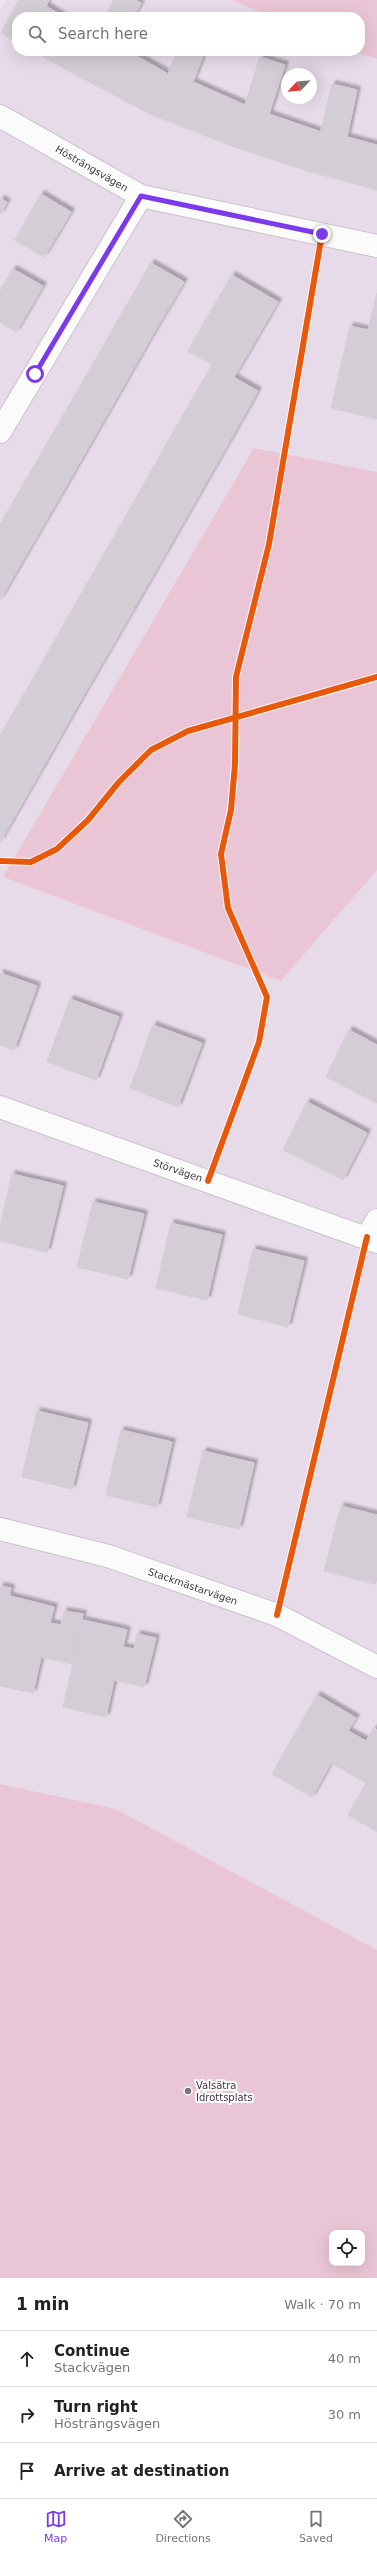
<!DOCTYPE html>
<meta charset="utf-8">
<style>
body{margin:0;font-family:"DejaVu Sans",sans-serif;background:#f2f2f2;color:#222}
.controls{position:absolute;right:12px;bottom:12px;display:grid;overflow:hidden;border-radius:8px;box-shadow:0 4px 16px #0002}
.controls button{width:36px;height:36px;display:grid;place-items:center;padding:0;border:0;border-bottom:1px solid #e0e0e0;background:#fff;color:#222;font:20px sans-serif}
.compass{position:absolute;left:281px;top:68px;width:36px;height:36px;border-radius:50%;background:#fff;box-shadow:0 4px 16px #0002;rotate:244deg}
.stop{position:absolute;width:12px;height:12px;margin:-9px;border:3px solid #7c3aed;border-radius:50%;background:#fff}
.stop.end{background:#7c3aed;border-color:#fff;box-shadow:0 1px 4px #0008}
.list{margin:0;padding:0;list-style:none}
h2{display:flex;justify-content:space-between;align-items:center;height:52px;margin:0;padding:0 16px;font-size:17px}
h2 small{font-size:13px;font-weight:400;color:#767676}
.list li{display:grid;grid-template-columns:26px 1fr auto;gap:12px;align-items:center;box-sizing:border-box;height:56px;padding:0 16px;border-top:1px solid #e0e0e0}
.list b{display:block;font-size:15px;white-space:nowrap}
.list p{margin:0;font-size:13px;white-space:nowrap;color:#767676}
.list em{font-size:13px;font-style:normal;color:#767676}
.icon{flex:none;width:22px;height:22px;fill:none;stroke:currentColor;stroke-width:2;stroke-linecap:round;stroke-linejoin:round}
.map{position:relative;flex:none;width:377px;height:2278px;overflow:hidden}
.search{position:absolute;background:#fff;box-shadow:0 4px 16px #0002;left:12px;right:12px;top:12px;height:44px;display:flex;align-items:center;gap:10px;box-sizing:border-box;padding:0 14px;border-radius:16px;color:#767676;font-size:15px}
.sheet{height:220px;background:#fff}
nav{display:flex;justify-content:space-around;align-items:center;box-sizing:border-box;height:56px;border-top:1px solid #e0e0e0;background:#fff;font-size:11px;color:#767676}
nav a{display:grid;justify-items:center;gap:2px}
nav .on{color:#7c3aed}
.map>svg:first-child{display:block}
.residential{fill:#e7dae9;fill-rule:evenodd}
.green{fill:#eac5d6;fill-rule:evenodd}
.building{fill:#d4cdd6;stroke:#d4ccd6;filter:url(#shadow)}
.lines{fill:none;stroke-linecap:round;stroke-linejoin:round}
.street-casing{stroke:#cbc3cd;stroke-width:24}
.path{stroke:#cbc6cd;stroke-width:2.5;stroke-dasharray:2 2;stroke-linecap:butt}
.street{stroke:#fcfbfc;stroke-width:22}
.cycleway-casing{stroke:#fff;stroke-width:8}
.cycleway{stroke:#e8590c;stroke-width:6}
.route{stroke:#7c3aed;stroke-width:5}
.poi-dot{fill:#7d7280;stroke:#fff;stroke-width:1.5}
.labels{text-anchor:middle;stroke-width:4;stroke-linejoin:round;paint-order:stroke}
.street-label{font-size:10px;fill:#403344;stroke:#fff}
.poi-label{font-size:10px;fill:#403344;stroke:#fff;text-anchor:start}
</style>
<div class="map">
<svg width="377" height="2278" viewBox="0 0 377 2278">
<defs>
<filter id="shadow"><feDropShadow dx="3.5" dy="-3.5" stdDeviation="1" flood-color="#0004"/></filter>
</defs>
<rect width="100%" height="100%" fill="#ede6ee"/>
<path class="residential" d="M 6,0 L 377,0 L 377,472 L 254,448 L 3,877 L 281,981 L 377,870 L 377,1950 L 116,1809 L 0,1784 L 0,10 ZM 17,17 L 360,17 L 360,51 L 17,51 ZM 287,74 L 311,74 L 311,98 L 287,98 Z"/>
<path class="green" d="M 232,0 L 377,0 L 377,59 L 351,51 L 360,51 L 360,17 L 272,17 Z
M 254,448 L 377,472 L 377,870 L 281,981 L 3,877 Z
M 0,1784 L 116,1809 L 377,1950 L 377,2278 L 0,2278 ZM 332,2233 L 362,2233 L 362,2263 L 332,2263 Z"/>
<path class="building" d="M 19,0 L 49,0 L 46,6 L 64,17 L 17,17 L 17,42 L 1,33 Z
M 114,0 L 135,0 L 141,3 L 134,17 L 105,17 Z
M 33,51 L 88,51 L 76,75 Z
M 88,51 L 128,51 L 168,74 L 152,115 L 76,75 Z
M 177,51 L 205,51 L 193,82 L 245,105 L 232,146 L 152,115 Z
M 260,57 L 285,65 L 269,114 L 321,132 L 311,172 L 232,146 Z
M 332,84 L 357,90 L 347,137 L 377,145 L 377,190 L 311,172 Z
M 41,194 L 71,212 L 44,257 L 15,240 Z
M 0,199 L 7,202 L 0,215 Z
M 151,263 L 184,282 L 156,329 L 124,310 Z
M 13,269 L 43,286 L 16,332 L 0,322 L 0,291 Z
M 232,275 L 278,302 L 234,377 L 188,351 Z
M 377,293 L 377,332 L 368,330 Z
M 124,310 L 156,329 L 112,406 L 80,387 Z
M 350,326 L 377,332 L 377,419 L 331,408 Z
M 212,365 L 258,391 L 216,465 L 170,438 Z
M 80,387 L 112,406 L 69,481 L 37,461 Z
M 170,438 L 216,465 L 172,542 L 126,516 Z
M 37,461 L 69,481 L 26,555 L 0,541 L 0,525 Z
M 126,516 L 172,542 L 129,617 L 83,591 Z
M 0,541 L 26,555 L 0,600 Z
M 83,591 L 129,617 L 86,691 L 41,665 Z
M 41,665 L 86,691 L 43,767 L 0,742 L 0,736 Z
M 0,742 L 43,767 L 0,842 Z
M 0,973 L 37,986 L 14,1050 L 0,1045 Z
M 70,999 L 119,1017 L 96,1080 L 47,1062 Z
M 153,1025 L 202,1043 L 178,1107 L 130,1088 Z
M 349,1030 L 377,1045 L 377,1103 L 326,1077 Z
M 307,1102 L 367,1133 L 343,1180 L 283,1150 Z
M 12,1174 L 63,1186 L 47,1252 L 0,1241 L 0,1226 Z
M 93,1202 L 144,1214 L 128,1279 L 77,1267 Z
M 171,1223 L 222,1235 L 207,1300 L 156,1288 Z
M 253,1249 L 304,1261 L 288,1327 L 238,1314 Z
M 37,1411 L 88,1423 L 72,1489 L 22,1477 Z
M 121,1430 L 172,1442 L 157,1507 L 106,1495 Z
M 203,1451 L 254,1463 L 239,1529 L 187,1517 Z
M 341,1506 L 377,1515 L 377,1576 L 375,1584 L 324,1571 Z
M 0,1586 L 11,1588 L 0,1638 Z
M 10,1596 L 54,1607 L 50,1623 L 61,1625 L 64,1611 L 83,1614 L 72,1664 L 41,1657 L 33,1693 L 0,1686 L 0,1639 Z
M 83,1620 L 127,1630 L 123,1647 L 134,1649 L 137,1634 L 156,1638 L 144,1687 L 114,1680 L 106,1717 L 63,1707 Z
M 317,1695 L 356,1718 L 348,1731 L 366,1741 L 374,1728 L 377,1730 L 377,1765 L 366,1783 L 331,1763 L 312,1797 L 272,1774 Z
M 377,1765 L 377,1832 L 348,1815 Z"/>
<g class="lines">
<defs>
<path id="street" d="M 0,116 L 141,196 L 377,246
M 0,432 L 141,196
M 0,1107 L 377,1242
M 367,1237 L 377,1220
M 0,1529 L 108,1556 L 277,1615 L 377,1667"/>
</defs>
<use href="#street" class="street-casing"/>
<path class="path" d="M 235,720 L 236,677 L 269,544 L 317,264
M 0,861 L 31,862 L 57,849 L 88,820 L 119,782 L 151,750 L 188,731 L 377,677
M 219,1153 L 259,1042 L 267,997"/>
<use href="#street" class="street"/>
<defs>
<path id="cycleway" d="M 0,861 L 31,862 L 57,849 L 88,820 L 119,782 L 151,750 L 188,731 L 377,677
M 208,1181 L 259,1042 L 267,997 L 228,908 L 221,854 L 231,810 L 235,764 L 236,677 L 269,544 L 322,234
M 277,1615 L 367,1237"/>
</defs>
<use href="#cycleway" class="cycleway-casing"/>
<use href="#cycleway" class="cycleway"/>
</g>
<g class="lines">
<path class="route" d="M 35,374 L 141,196 L 322,234"/>
</g>
<circle class="poi-dot" cx="188" cy="2091" r="4"/>
<g class="labels">
<g class="street-label">
<text transform="translate(92 168) rotate(30)" y="4">Hösträngsvägen</text>
<text transform="translate(178 1170) rotate(19)" y="4">Störvägen</text>
<text transform="translate(193 1586) rotate(19)" y="4">Stackmästarvägen</text>
</g>
<g class="poi-label">
<text x="196" y="2089">Valsätra<tspan x="196" dy="12">Idrottsplats</tspan></text>
</g>
</g>
</svg>
<div class="controls">
<button><svg class="icon" aria-label="locate" viewBox="0 0 24 24"><circle cx="12" cy="12" r="6"/><path d="M12 2v4M12 18v4M2 12h4M18 12h4"/></svg></button>
</div>
<svg class="compass" viewBox="-18 -18 36 36"><path d="M0-13l5 13h-10z" fill="#e53935"/><path d="M0 13l5-13h-10z" fill="#767676"/></svg>
<div class="stop" style="left:35px;top:374px"></div>
<div class="stop end" style="left:322px;top:234px"></div>
<div class="search"><svg class="icon" aria-label="search" viewBox="0 0 24 24"><circle cx="10" cy="10" r="6"/><path d="M15 15l6 6"/></svg>Search here</div>
</div>
<section class="sheet">
<h2>1 min<small>Walk · 70 m</small></h2>
<ul class="list">
<li><svg class="icon" aria-label="ahead" viewBox="0 0 24 24"><path d="M12 20V5M6 11l6-6 6 6"/></svg><div><b>Continue</b><p>Stackvägen</p></div><em>40 m</em></li>
<li><svg class="icon" aria-label="right" viewBox="0 0 24 24"><path d="M7 20v-9h11M14 6l5 5-5 5"/></svg><div><b>Turn right</b><p>Hösträngsvägen</p></div><em>30 m</em></li>
<li><svg class="icon" aria-label="arrive" viewBox="0 0 24 24"><path d="M6 21V4h12l-3 4 3 4H6"/></svg><div><b>Arrive at destination</b></div></li>
</ul>
</section>
<nav>
<a class="on"><svg class="icon" aria-label="map" viewBox="0 0 24 24"><path d="M3 6l6-2 6 2 6-2v14l-6 2-6-2-6 2zM9 4v14M15 6v14"/></svg>Map</a>
<a><svg class="icon" aria-label="directions" viewBox="0 0 24 24"><path d="M12 3l9 9-9 9-9-9zM9 14v-3h6M13 9l2 2-2 2"/></svg>Directions</a>
<a><svg class="icon" aria-label="saved" viewBox="0 0 24 24"><path d="M7 4h10v16l-5-4-5 4z"/></svg>Saved</a>
</nav>
